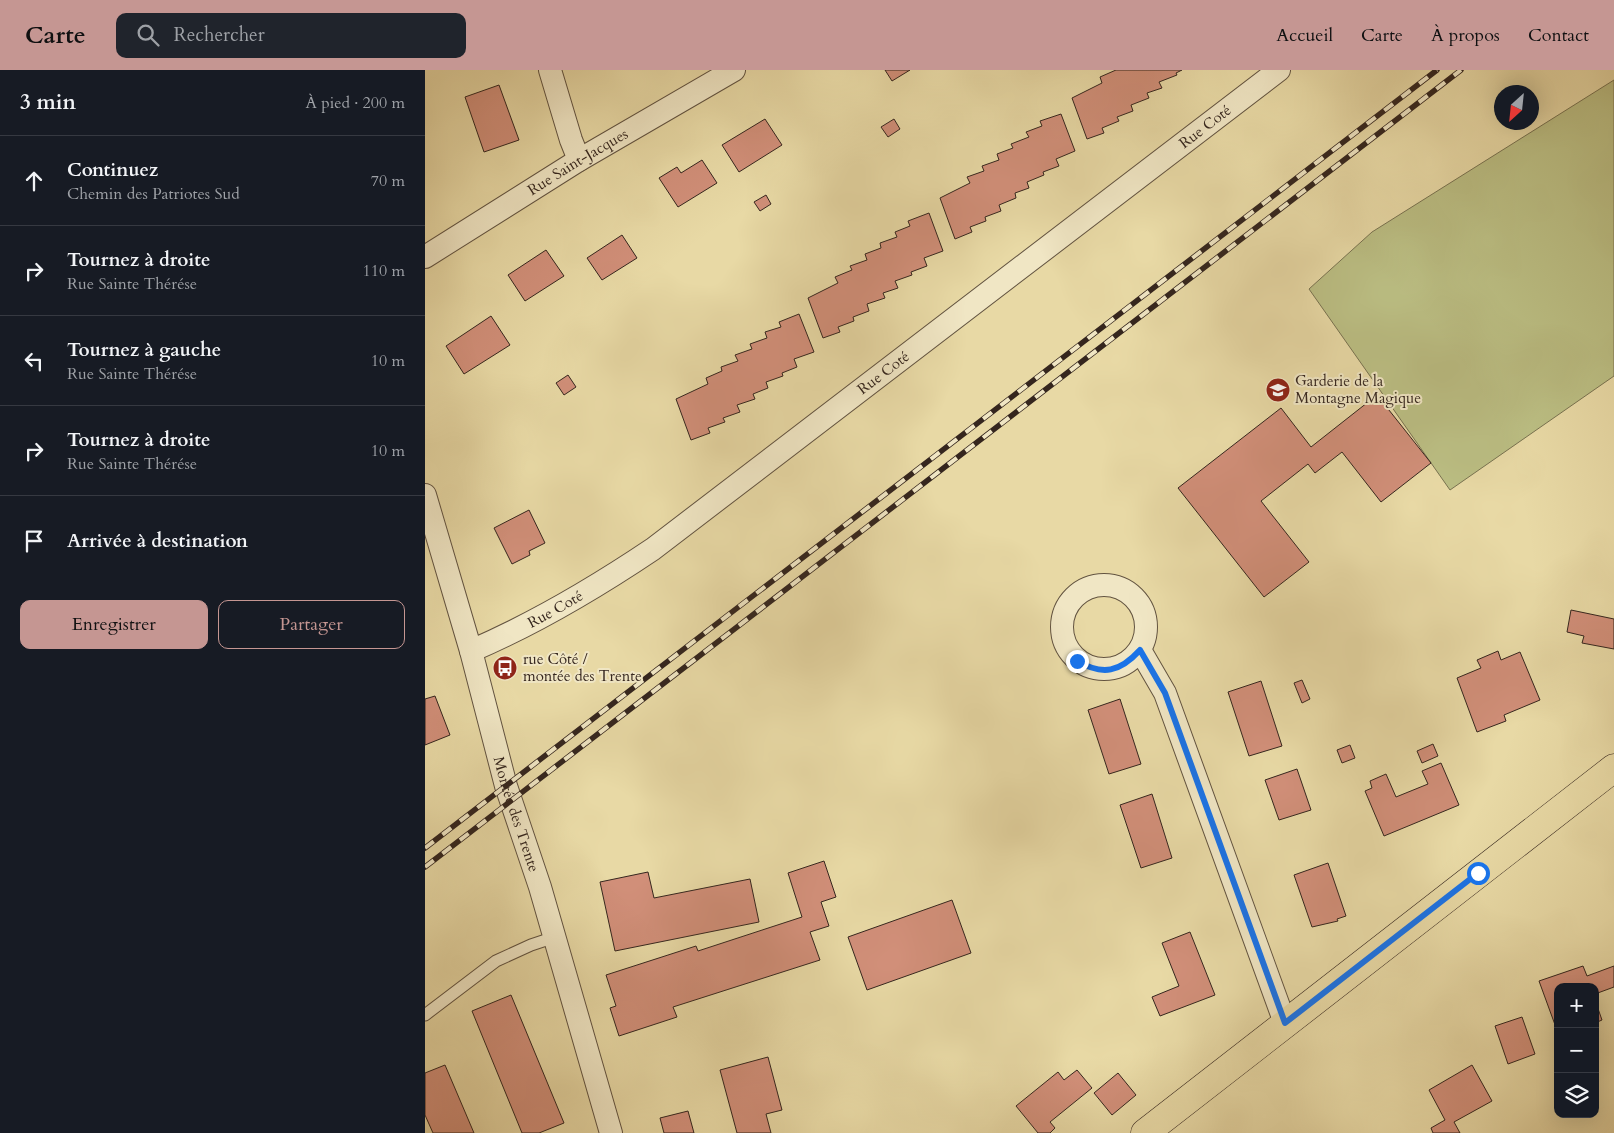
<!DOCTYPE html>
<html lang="fr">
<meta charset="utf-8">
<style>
body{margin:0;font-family:Cardo,serif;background:#20242c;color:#f1f3f6}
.controls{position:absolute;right:15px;bottom:15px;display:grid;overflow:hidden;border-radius:10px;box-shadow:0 5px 20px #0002}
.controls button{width:45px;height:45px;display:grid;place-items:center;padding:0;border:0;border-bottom:1px solid #363941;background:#171b24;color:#f1f3f6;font:25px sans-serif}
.compass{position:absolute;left:1069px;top:15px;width:45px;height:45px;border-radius:50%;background:#171b24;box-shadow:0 5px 20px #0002;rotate:207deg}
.stop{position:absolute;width:15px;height:15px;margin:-11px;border:4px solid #1a73e8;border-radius:50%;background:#fff}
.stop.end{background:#1a73e8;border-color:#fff;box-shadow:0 1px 5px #0008}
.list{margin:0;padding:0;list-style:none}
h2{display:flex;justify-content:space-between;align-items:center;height:65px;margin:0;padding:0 20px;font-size:21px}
h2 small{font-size:16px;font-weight:400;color:#9ea1a6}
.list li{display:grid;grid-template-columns:32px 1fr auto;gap:15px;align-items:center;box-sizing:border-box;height:90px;padding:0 20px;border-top:1px solid #363941}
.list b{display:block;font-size:19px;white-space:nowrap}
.list p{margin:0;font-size:16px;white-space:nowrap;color:#9ea1a6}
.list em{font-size:16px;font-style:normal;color:#9ea1a6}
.actions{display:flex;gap:10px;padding:15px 20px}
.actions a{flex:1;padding:11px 0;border:1px solid #c59692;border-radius:10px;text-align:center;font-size:18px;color:#c59692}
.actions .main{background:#c59692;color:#111}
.icon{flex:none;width:28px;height:28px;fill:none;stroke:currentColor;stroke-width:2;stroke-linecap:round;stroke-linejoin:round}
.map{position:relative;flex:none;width:1189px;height:1063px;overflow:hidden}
header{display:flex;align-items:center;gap:30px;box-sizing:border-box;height:70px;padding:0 25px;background:#c59692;color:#111}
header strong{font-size:24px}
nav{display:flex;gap:28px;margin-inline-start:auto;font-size:18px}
.search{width:350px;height:45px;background:#20242c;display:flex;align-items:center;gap:12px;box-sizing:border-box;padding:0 18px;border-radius:10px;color:#9ea1a6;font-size:19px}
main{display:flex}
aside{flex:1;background:#171b24}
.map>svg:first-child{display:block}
.green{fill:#bbbe83;stroke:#787250}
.building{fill:#d18f79;stroke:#35261e}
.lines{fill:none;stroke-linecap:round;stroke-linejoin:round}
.lane-casing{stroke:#625340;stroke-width:13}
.street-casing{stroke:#625340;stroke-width:24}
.primary-casing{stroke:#35261e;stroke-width:29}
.lane{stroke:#f0e6c4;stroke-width:11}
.street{stroke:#f0e6c4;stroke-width:22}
.primary{stroke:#e8d9a5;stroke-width:28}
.rail-casing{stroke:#35261e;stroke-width:5.5}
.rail{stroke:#f0e6c4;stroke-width:4;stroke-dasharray:11;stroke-linecap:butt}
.route{stroke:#1a73e8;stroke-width:6}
.labels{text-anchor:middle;stroke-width:4;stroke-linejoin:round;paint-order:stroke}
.street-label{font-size:15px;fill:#35261e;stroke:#f0e6c4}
.poi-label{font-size:15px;fill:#35261e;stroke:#f0e6c4;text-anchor:start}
</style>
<header>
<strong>Carte</strong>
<div class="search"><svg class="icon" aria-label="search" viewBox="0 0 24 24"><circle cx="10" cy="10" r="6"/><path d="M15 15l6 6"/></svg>Rechercher</div>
<nav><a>Accueil</a><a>Carte</a><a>À propos</a><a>Contact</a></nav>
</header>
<main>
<aside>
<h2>3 min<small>À pied · 200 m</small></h2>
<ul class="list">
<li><svg class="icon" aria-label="ahead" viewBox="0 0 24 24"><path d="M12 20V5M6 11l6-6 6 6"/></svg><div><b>Continuez</b><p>Chemin des Patriotes Sud</p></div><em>70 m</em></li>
<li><svg class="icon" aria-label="right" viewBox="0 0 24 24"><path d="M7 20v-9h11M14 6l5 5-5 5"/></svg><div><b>Tournez à droite</b><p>Rue Sainte Thérése</p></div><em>110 m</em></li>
<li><svg class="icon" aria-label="left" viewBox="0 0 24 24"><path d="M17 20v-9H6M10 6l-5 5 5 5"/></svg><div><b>Tournez à gauche</b><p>Rue Sainte Thérése</p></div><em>10 m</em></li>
<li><svg class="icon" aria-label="right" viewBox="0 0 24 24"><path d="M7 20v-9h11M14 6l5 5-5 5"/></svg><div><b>Tournez à droite</b><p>Rue Sainte Thérése</p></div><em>10 m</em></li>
<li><svg class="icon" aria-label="arrive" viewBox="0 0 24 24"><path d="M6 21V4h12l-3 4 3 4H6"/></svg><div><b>Arrivée à destination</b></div></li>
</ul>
<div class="actions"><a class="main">Enregistrer</a><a>Partager</a></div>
</aside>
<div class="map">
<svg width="1189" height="1063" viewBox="0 0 1189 1063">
<rect width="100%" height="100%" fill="#e8d9a5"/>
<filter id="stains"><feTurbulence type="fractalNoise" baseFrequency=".004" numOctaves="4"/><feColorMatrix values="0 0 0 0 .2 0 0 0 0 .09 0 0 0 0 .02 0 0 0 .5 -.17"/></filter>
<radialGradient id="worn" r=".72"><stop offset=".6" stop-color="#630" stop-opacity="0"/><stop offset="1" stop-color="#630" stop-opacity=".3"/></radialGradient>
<path class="green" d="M 1189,10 L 1189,306 L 1025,420 L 884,219 L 947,162 Z"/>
<path class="building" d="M 460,0 L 485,0 L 467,11 Z
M 757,0 L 751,3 L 752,5 L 734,12 L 737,18 L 722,23 L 724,28 L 706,35 L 708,41 L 692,47 L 694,51 L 677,58 L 679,63 L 662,69 L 647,28 L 677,13 L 675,7 L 691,0 Z
M 74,15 L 94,70 L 59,82 L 40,27 Z
M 636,44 L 650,81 L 631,89 L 634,96 L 618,102 L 619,105 L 602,112 L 604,118 L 590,123 L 591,128 L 574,135 L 576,141 L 560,147 L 561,151 L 545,157 L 547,162 L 530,169 L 515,128 L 545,113 L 542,107 L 559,101 L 557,96 L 574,90 L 572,84 L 588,78 L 586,74 L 604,67 L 601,62 L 617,56 L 615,51 Z
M 340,49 L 357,75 L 314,102 L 297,75 Z
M 469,49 L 475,59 L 463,67 L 456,57 Z
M 277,90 L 292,113 L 253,137 L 234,108 L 252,97 L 256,103 Z
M 341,125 L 346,134 L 335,141 L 329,132 Z
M 504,143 L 518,181 L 499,188 L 502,196 L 486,202 L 487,205 L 470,211 L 473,218 L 458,223 L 460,228 L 442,234 L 444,241 L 428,247 L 429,251 L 413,257 L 415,262 L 398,268 L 383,228 L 413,213 L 410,207 L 427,200 L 425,196 L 442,190 L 440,184 L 456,178 L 455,173 L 472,167 L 470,162 L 485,156 L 483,151 Z
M 197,165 L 212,188 L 177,210 L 162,188 Z
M 121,180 L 139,206 L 100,231 L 83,205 Z
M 374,244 L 389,282 L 369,289 L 372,297 L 357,303 L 358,306 L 341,312 L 343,318 L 328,324 L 330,329 L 312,335 L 315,342 L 298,348 L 300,352 L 283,358 L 285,363 L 266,370 L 251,329 L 283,314 L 281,308 L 297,301 L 296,297 L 313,291 L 310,285 L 327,279 L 325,274 L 342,268 L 340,262 L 356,257 L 354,252 Z
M 66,246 L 85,275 L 39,304 L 21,276 Z
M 143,305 L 151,317 L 139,325 L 131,313 Z
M 952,325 L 1006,393 L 956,432 L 917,382 L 890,403 L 883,394 L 836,431 L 884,492 L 839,527 L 753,418 L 856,338 L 886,377 Z
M 104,440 L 120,473 L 104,481 L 105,485 L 87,494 L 69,458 Z
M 1146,540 L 1189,549 L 1189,579 L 1157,573 L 1159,566 L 1142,562 Z
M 1073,581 L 1076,590 L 1095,582 L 1115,630 L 1079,645 L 1081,651 L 1052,662 L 1032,608 L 1056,598 L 1052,590 Z
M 877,610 L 885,629 L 877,633 L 869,613 Z
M 836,611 L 857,676 L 824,686 L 803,622 Z
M 10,626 L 25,665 L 0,675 L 0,629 Z
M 695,629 L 716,694 L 684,704 L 663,640 Z
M 1008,674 L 1013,686 L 997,693 L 992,681 Z
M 925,675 L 930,688 L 917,693 L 912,680 Z
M 1016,693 L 1034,735 L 959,766 L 940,721 L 947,718 L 945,711 L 961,704 L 971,727 L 1003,714 L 997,701 Z
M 872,699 L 886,740 L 854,750 L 840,710 Z
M 727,724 L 747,788 L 716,798 L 695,735 Z
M 399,791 L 411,827 L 396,832 L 404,856 L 385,862 L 395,890 L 248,937 L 252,947 L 194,966 L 185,938 L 191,936 L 181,905 L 271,876 L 273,881 L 377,847 L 363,803 Z
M 903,793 L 921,846 L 912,849 L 913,851 L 887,857 L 869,805 Z
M 223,802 L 229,828 L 325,809 L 334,852 L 190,881 L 175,812 Z
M 527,830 L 546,883 L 442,920 L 423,867 Z
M 765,862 L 790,925 L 735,946 L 727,927 L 754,916 L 737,873 Z
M 1158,896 L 1162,906 L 1189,896 L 1189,917 L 1170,924 L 1170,917 L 1133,917 L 1133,963 L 1114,911 Z
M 86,925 L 139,1053 L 114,1063 L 97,1063 L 47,941 Z
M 1170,930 L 1177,950 L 1170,953 Z
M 1097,947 L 1110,984 L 1083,994 L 1070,956 Z
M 343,987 L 357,1040 L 341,1044 L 346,1063 L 312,1063 L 295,1000 Z
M 20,995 L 49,1063 L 8,1063 L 0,1045 L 0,1003 Z
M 1047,995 L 1067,1031 L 1029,1052 L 1035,1063 L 1008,1063 L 1006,1058 L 1020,1050 L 1004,1020 Z
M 652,1000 L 667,1018 L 625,1052 L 630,1058 L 625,1063 L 613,1063 L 591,1036 L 633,1002 L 639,1010 Z
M 693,1003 L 711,1025 L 687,1045 L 669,1023 Z
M 263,1041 L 269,1063 L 239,1063 L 235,1048 Z"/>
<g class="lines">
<defs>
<path id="lane" d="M 0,945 L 71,891 L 106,875 L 130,867"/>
<g id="street">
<path d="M 125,0 L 146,70 L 154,90"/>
<path id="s1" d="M 0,187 L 154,90 L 309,0"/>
<path id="s2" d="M 0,425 L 46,581 L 81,716 L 115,817 L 186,1063"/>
<circle cx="679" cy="557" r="42"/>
<path d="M 715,580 L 740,623 L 860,953"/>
<path id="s3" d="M 46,581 C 111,553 170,518 228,479 L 854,0"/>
</g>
<path id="primary" d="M 720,1063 L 1189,698"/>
</defs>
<use href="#lane" class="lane-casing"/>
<use href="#street" class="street-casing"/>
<use href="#primary" class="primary-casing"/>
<use href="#lane" class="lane"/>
<use href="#street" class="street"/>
<use href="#primary" class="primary"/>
<defs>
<path id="rail" d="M 0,778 L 1012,0
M 0,797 L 1036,0"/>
</defs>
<use href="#rail" class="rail-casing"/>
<use href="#rail" class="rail"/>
</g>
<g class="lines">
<path class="route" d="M 652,591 C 678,606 695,602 715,580 L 740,623 L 860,953 L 1053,803"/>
</g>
<defs>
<symbol id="school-disc" viewBox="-11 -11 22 22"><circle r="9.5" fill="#8f2418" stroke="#f0e6c4"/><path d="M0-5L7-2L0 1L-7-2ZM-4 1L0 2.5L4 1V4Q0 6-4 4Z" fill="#fff"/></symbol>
<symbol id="bus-disc" viewBox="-11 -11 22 22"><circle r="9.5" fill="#8f2418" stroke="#f0e6c4"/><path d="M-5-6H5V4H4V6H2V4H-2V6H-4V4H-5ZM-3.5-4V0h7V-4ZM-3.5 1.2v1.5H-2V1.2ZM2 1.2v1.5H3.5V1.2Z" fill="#fff"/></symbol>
</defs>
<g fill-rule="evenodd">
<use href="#school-disc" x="839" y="306" width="28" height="28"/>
<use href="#bus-disc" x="66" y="584" width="28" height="28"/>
</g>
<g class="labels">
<g class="street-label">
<text dy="5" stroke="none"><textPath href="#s3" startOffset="904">Rue Coté</textPath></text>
<text dy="5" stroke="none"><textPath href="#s1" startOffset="180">Rue Saint-Jacques</textPath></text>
<text dy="5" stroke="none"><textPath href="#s3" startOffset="499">Rue Coté</textPath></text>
<text dy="5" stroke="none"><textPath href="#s3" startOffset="94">Rue Coté</textPath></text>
<text dy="5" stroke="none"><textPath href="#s2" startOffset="332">Montée des Trente</textPath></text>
</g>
<g class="poi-label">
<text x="870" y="316">Garderie de la<tspan x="870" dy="17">Montagne Magique</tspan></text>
<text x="98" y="594">rue Côté /<tspan x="98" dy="17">montée des Trente</tspan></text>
</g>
</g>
<rect width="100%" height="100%" filter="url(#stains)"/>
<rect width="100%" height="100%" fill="url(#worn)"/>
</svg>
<div class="controls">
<button>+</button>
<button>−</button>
<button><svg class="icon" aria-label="layers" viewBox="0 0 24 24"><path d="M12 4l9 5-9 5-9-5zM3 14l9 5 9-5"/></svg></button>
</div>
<svg class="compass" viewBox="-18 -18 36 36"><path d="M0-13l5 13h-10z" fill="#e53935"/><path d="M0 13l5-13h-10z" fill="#9ea1a6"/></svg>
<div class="stop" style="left:1053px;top:803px"></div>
<div class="stop end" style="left:652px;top:591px"></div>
</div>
</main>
